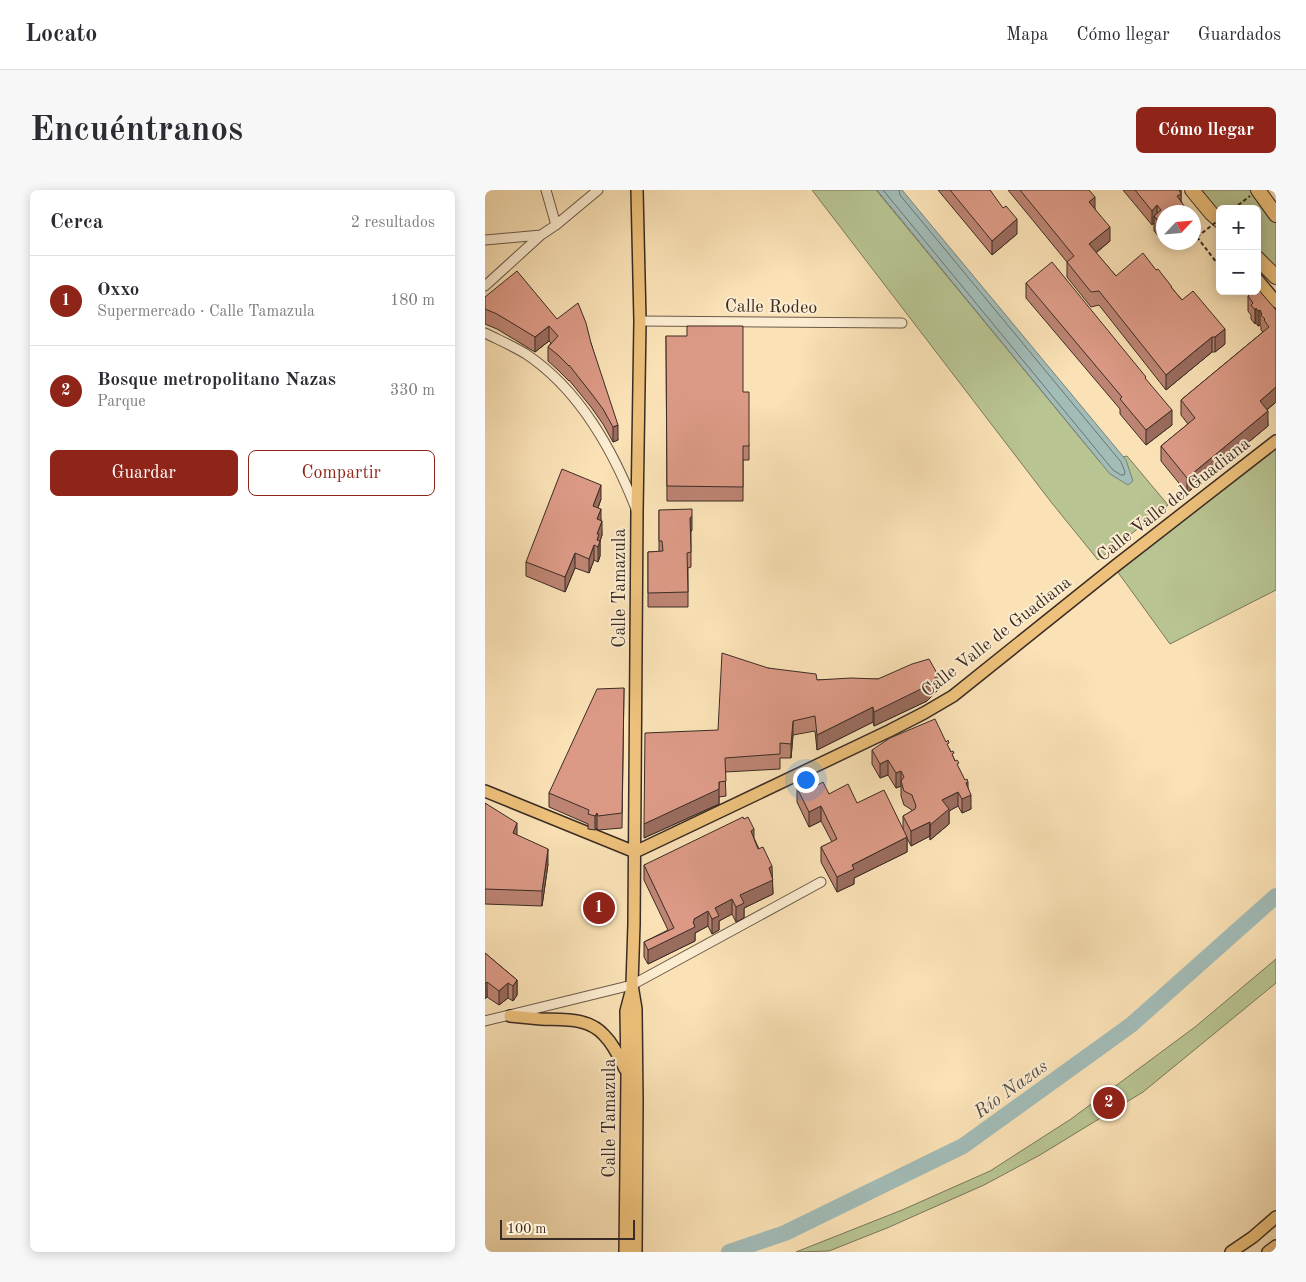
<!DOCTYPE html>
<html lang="es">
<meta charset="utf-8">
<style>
body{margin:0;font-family:"Old Standard TT",serif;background:#f7f7f7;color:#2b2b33}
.controls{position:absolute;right:15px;top:15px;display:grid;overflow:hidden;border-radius:8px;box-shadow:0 2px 12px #0003}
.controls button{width:45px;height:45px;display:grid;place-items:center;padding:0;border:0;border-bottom:1px solid #e1e1e2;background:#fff;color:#2b2b33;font:25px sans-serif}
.compass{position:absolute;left:671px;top:15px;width:45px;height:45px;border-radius:50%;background:#fff;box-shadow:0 2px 12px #0003;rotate:64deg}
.scale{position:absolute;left:15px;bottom:12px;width:135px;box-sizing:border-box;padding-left:5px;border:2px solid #3a2c25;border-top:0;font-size:14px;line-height:18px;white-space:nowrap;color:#3a2c25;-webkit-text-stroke:4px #fcecd0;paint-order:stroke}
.you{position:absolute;left:320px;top:589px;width:18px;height:18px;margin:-12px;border:4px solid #fff;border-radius:50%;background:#1a73e8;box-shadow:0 0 0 8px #1a73e833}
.badge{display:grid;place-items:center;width:32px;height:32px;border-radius:50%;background:#8f2418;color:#fff;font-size:16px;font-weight:700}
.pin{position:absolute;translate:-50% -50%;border:2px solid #fff;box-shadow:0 1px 5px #0006}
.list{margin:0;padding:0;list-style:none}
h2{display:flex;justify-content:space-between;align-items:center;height:65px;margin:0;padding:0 20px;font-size:21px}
h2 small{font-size:16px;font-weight:400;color:#7c7c81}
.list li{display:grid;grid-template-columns:32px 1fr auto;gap:15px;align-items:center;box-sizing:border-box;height:90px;padding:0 20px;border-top:1px solid #e1e1e2}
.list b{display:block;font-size:19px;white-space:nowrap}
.list p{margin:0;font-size:16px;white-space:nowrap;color:#7c7c81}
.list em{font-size:16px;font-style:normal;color:#7c7c81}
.actions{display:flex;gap:10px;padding:15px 20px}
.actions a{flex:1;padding:11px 0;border:1px solid #8f2418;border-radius:8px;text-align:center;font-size:18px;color:#8f2418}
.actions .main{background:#8f2418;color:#fff}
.map{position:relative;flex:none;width:791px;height:1062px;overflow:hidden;border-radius:8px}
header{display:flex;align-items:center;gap:30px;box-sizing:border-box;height:70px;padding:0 25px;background:#fff;border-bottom:1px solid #e1e1e2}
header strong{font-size:24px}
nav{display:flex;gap:28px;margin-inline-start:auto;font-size:18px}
.intro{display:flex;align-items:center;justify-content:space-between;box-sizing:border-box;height:120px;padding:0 30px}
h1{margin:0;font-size:35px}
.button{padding:12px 22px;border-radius:8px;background:#8f2418;color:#fff;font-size:18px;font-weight:700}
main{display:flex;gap:30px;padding:0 30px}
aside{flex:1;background:#fff;border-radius:8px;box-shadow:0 2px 12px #0003}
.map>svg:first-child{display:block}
.green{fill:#b8c492;stroke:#79785c}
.water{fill:#a2bcb8;stroke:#78827d}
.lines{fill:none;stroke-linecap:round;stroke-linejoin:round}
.shore{stroke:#6e746e;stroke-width:1}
.river{stroke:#a2bcb8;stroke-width:16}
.minor-casing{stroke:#6a5a49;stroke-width:11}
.major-casing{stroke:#3a2c25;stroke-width:14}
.highway-casing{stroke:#3a2c25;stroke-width:16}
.path{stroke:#3a2c25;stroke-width:2;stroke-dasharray:4 2.5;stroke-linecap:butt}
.minor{stroke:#fcecd0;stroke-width:9}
.major{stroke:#edc17b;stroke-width:11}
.highway{stroke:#edc17b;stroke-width:14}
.path-bridge{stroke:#3a2c25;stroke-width:2;stroke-dasharray:4 2.5;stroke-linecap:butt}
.wall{fill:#bd8473;stroke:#3a2c25}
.shaded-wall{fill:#9a6c5e;stroke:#3a2c25}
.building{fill:#dc9a86;stroke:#3a2c25}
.labels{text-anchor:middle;stroke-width:4;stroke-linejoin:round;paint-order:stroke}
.street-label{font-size:18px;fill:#3a2c25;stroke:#fcecd0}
.water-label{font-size:19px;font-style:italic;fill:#54504a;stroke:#fcecd0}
</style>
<header>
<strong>Locato</strong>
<nav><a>Mapa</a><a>Cómo llegar</a><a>Guardados</a></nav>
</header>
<div class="intro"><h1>Encuéntranos</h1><a class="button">Cómo llegar</a></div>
<main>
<aside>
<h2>Cerca<small>2 resultados</small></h2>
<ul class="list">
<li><span class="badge">1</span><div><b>Oxxo</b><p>Supermercado · Calle Tamazula</p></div><em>180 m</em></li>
<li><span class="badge">2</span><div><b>Bosque metropolitano Nazas</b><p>Parque</p></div><em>330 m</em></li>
</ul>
<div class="actions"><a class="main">Guardar</a><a>Compartir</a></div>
</aside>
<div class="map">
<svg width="791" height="1062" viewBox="0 0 791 1062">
<rect width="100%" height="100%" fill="#fae2b6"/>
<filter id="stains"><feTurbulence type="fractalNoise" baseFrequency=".004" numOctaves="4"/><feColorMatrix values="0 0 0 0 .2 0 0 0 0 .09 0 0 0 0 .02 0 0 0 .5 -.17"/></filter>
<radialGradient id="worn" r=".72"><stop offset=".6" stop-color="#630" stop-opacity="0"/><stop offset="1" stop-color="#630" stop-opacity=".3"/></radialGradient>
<path class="green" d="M 327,0 L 391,0 L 615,272 L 642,266 L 683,315 L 613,370 L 566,312 Z
M 710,0 L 771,0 L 791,28 L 791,85 L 772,66 L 772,19 L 735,19 L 735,28 Z
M 791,255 L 791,400 L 685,454 L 632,381 Z
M 791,769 L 791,793 L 658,902 L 555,965 L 499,995 L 402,1038 L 344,1061 L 311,1062 L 417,1020 L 505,981 L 586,929 L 710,837 Z"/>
<path class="water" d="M 392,0 L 417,0 L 641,270 L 648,291 L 643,295 L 625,284 Z"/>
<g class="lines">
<path class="shore" d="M 398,0 L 628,280 L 636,285 L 639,285 L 640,282 L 636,272 L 415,5 L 414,0"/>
<path class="river" d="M 244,1062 L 300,1043 L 478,956 L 646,835 L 791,706"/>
<defs>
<path id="minor" d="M 61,0 L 71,35
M 0,50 L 56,45
M 0,96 L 56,45 L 71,35 L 113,0
M 155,131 L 417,133
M 0,143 C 14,150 28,156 41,164 C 95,200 128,260 151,319
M 0,831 L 147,795 L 336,692"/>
<path id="major" d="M 772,89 L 791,112
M 0,601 L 150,662 L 404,541 L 439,523 L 468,506 L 629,377 L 791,251
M 25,826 C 35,827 46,828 56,829 C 78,830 103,827 119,845 C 129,855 134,867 140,879
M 140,1062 L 142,884 L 141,821 L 146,802
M 151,1062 L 152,912 L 151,819 L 147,795 L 149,734 L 152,322 L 155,131 L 152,0
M 746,1062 L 768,1047 L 791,1027
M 783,1062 L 791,1056"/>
<path id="highway" d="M 707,0 L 726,23 L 735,31
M 773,0 L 791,25
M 772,68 L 791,87"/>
</defs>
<use href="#minor" class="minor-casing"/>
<use href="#major" class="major-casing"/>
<use href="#highway" class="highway-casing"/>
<path class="path" d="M 748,19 L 765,6
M 712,47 L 732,73 L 735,71"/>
<use href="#minor" class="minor"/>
<use href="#major" class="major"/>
<use href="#highway" class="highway"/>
<path class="path-bridge" d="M 712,47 L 735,29"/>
</g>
<path class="wall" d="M 453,0 L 505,0 L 532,44 L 507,65 Z
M 523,0 L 604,0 L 610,19 L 625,51 L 611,63 L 631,86 L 671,80 L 697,110 L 740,154 L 730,162 L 727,162 L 681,200 L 614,115 L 606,117 L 582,87 L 582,72 Z
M 638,0 L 696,0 L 696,11 L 702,22 L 678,22 L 678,51 L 669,41 L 669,33 L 667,35 Z
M 541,93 L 661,190 L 687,235 L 661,255 L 635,224 L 635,219 L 541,108 Z
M 763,106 L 791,120 L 791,212 L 782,220 L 783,236 L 702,303 L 676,271 L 676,256 L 703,234 L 696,225 L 696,210 L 778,142 L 776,140 L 776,137 L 775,135 L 773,136 L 771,133 L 770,134 L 766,129 L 766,125 L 763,121 Z
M 0,107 L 72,129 L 106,153 L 133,250 L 128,252 L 118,234 L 106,217 L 84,190 L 84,191 L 73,180 L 63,171 L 63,157 L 66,153 L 64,151 L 50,162 L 12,139 L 0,134 Z
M 181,146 L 258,202 L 264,256 L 264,270 L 258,270 L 258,311 L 182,311 Z
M 116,309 L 113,318 L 116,330 L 117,345 L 115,351 L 115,366 L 113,372 L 109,370 L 104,383 L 90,378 L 80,402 L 41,386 L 41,372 Z
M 174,320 L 207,340 L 206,342 L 206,377 L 203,378 L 203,417 L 163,417 L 163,362 L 174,362 Z
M 283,478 L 332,490 L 393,489 L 453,500 L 442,511 L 389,536 L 388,532 L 332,560 L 330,541 L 308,545 L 306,568 L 295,568 L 295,579 L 240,582 L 241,606 L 234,607 L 234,614 L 159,648 L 233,540 Z
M 139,498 L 137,638 L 113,640 L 112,638 L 110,640 L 103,639 L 103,634 L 64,617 L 64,603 Z
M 464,558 L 483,598 L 486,619 L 477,623 L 473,616 L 464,621 L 464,634 L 445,650 L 445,646 L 426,656 L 422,648 L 422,662 L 369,688 L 369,694 L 352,702 L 336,672 L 336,657 L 347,652 L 336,631 L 324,637 L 312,612 L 312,598 L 327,598 L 372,613 L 418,639 L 418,626 L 427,621 L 427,620 L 419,615 L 416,606 L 416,596 L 411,598 L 403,585 L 395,588 L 387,574 L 387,560 Z
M 0,613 L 32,645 L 63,674 L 57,716 L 0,714 Z
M 269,648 L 287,687 L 288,704 L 259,718 L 259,728 L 251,732 L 247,724 L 234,731 L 234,740 L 227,744 L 223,736 L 210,743 L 210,751 L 163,774 L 159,767 L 159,752 L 183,740 L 159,690 L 159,675 Z
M 0,763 L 32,790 L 32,805 L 28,811 L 23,808 L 14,815 L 2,807 Z"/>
<path class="shaded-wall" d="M 694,0 L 696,0 L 696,19 L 692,6 Z
M 610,7 L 610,22 L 604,12 Z
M 672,15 L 672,30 L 669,26 L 669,33 L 667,35 L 667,21 Z
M 532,29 L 532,44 L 507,65 L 507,51 Z
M 625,37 L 625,51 L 604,68 L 604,54 Z
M 771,118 L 771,133 L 770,134 L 770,120 Z
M 775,120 L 775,135 L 773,136 L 773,121 Z
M 64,136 L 64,151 L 50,162 L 50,147 Z
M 740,139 L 740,154 L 730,162 L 730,147 Z
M 727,147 L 727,162 L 681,200 L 681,185 Z
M 791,197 L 791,212 L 775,225 L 775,211 Z
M 687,220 L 687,235 L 661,255 L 661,240 Z
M 783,221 L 783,236 L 702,303 L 702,288 Z
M 133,235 L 133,250 L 128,252 L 128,237 Z
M 116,295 L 116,309 L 108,331 L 108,316 Z
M 116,319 L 116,334 L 112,329 Z
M 207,326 L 207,340 L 205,342 L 205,328 Z
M 117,331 L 117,345 L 114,354 L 115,351 L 115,366 L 113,372 L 113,357 L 112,357 L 112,344 Z
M 109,355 L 109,370 L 104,383 L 104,369 Z
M 90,363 L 90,378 L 80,402 L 80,387 Z
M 453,485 L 453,500 L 442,511 L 389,536 L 389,522 Z
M 388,517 L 388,532 L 332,560 L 332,545 Z
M 308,531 L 308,545 L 306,568 L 306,554 Z
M 403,570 L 403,585 L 395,588 L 395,574 Z
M 416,581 L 416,596 L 411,598 L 411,583 Z
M 234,592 L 234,614 L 159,648 L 159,634 Z
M 483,592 L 483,606 L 486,605 L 486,619 L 477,623 L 477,609 L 481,593 Z
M 473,602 L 473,616 L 464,621 L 464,634 L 445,650 L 445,635 L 457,610 Z
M 336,616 L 336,631 L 324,637 L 324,622 Z
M 112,623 L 112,638 L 110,640 L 110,626 Z
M 445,632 L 445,646 L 426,656 L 426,641 Z
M 32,633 L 32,647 L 28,643 Z
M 269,639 L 269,654 L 266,641 Z
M 422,647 L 422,662 L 369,688 L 369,694 L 352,702 L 352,687 L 367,675 Z
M 63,659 L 63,674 L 57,716 L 57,701 Z
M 287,676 L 288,704 L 259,718 L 259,728 L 251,732 L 251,717 L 255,705 L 284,678 Z
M 247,709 L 247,724 L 234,731 L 234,740 L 227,744 L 227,729 L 230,718 Z
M 223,721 L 223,736 L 210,743 L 210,751 L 163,774 L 163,760 L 208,732 L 209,729 Z
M 32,790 L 32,805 L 28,811 L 28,796 Z
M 2,792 L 2,807 L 0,809 L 0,794 Z
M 23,793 L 23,808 L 14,815 L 14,801 Z"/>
<path class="building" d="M 465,0 L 505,0 L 518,18 L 521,16 L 532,29 L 507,51 Z
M 535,0 L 604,0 L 610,7 L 604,12 L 625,37 L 604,54 L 631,86 L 658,63 L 671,80 L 673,79 L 687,97 L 686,97 L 697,110 L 708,101 L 740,139 L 730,147 L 727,147 L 681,185 L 614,101 L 606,102 L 582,72 L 589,66 Z
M 650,0 L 694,0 L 696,4 L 692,6 L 702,20 L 699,22 L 678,22 L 678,36 L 669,26 L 676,20 L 672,15 L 667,21 Z
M 567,72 L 661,187 L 660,188 L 687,220 L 661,240 L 635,209 L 637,207 L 541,93 Z
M 32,81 L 72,129 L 93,113 L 101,133 L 106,153 L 133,235 L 128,237 L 118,219 L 106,203 L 84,175 L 84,176 L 73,165 L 63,157 L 73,146 L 64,136 L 50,147 L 12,124 L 0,119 L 0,107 Z
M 772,98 L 791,120 L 791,197 L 775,211 L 783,221 L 702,288 L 676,256 L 710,228 L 696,210 L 784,137 L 779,130 L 780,129 L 776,125 L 777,124 L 775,120 L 773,121 L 771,118 L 770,120 L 766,115 L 768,113 L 763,106 L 768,101 L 772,101 Z
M 202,136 L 258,136 L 258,202 L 264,202 L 264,256 L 258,256 L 258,297 L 182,296 L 181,146 L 202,146 Z
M 77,279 L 116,295 L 108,316 L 116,319 L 112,329 L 117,331 L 112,344 L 114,344 L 112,350 L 115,351 L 113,357 L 109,355 L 104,369 L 90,363 L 80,387 L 41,372 Z
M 207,319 L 207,326 L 205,328 L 206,362 L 202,363 L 203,402 L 163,403 L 163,362 L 178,361 L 177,351 L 174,351 L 174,320 Z
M 237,463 L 283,478 L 331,484 L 332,490 L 366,488 L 393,489 L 427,474 L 444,469 L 453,485 L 442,496 L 389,522 L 388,517 L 332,545 L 330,526 L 308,531 L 306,554 L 295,553 L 295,564 L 240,568 L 241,591 L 234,592 L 234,599 L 159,634 L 160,543 L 233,540 Z
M 139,498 L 137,623 L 113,626 L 112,623 L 110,626 L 103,624 L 104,620 L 64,603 L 112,499 Z
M 450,529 L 461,552 L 463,550 L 464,553 L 462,554 L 466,562 L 468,561 L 469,563 L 467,564 L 470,571 L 472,570 L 474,573 L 472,574 L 480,590 L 482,589 L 483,592 L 481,593 L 486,605 L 477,609 L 473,602 L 457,610 L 464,619 L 445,635 L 445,632 L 426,641 L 418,626 L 430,619 L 431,616 L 427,605 L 419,601 L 416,591 L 419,587 L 416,581 L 411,583 L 403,570 L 395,574 L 387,560 L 405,548 Z
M 324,592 L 327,598 L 338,592 L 344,604 L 363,594 L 372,613 L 399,600 L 422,647 L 367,675 L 369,679 L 352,687 L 336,657 L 352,649 L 336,616 L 324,622 L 312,598 Z
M 0,613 L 32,633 L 28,643 L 63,659 L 57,701 L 0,699 Z
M 258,627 L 259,629 L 263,627 L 269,639 L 266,641 L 273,659 L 278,657 L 287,676 L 284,678 L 288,690 L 255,705 L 259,713 L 251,717 L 247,709 L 230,718 L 234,726 L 227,729 L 223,721 L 209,729 L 209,731 L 208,732 L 210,737 L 163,760 L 159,752 L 189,738 L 159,675 Z
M 0,763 L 32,790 L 28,796 L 23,793 L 14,801 L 2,792 L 0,794 Z"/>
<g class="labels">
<g class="street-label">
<text transform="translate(286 116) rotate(1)" y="6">Calle Rodeo</text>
<text transform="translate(688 309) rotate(-38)" y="6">Calle Valle del Guadiana</text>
<text transform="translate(134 398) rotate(-90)" y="6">Calle Tamazula</text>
<text transform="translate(511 446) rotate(-38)" y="6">Calle Valle de Guadiana</text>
<text transform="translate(124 928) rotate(-90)" y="6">Calle Tamazula</text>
</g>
<g class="water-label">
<text transform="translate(525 898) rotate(-36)" y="7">Río Nazas</text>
</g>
</g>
<rect width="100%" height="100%" filter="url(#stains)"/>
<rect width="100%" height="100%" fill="url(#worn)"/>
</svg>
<div class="controls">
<button>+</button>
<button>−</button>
</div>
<svg class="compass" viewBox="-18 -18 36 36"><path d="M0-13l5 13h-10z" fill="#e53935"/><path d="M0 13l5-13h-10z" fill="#7c7c81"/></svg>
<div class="scale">100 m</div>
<div class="you"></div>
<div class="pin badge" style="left:114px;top:718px">1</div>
<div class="pin badge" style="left:624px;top:913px">2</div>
</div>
</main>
